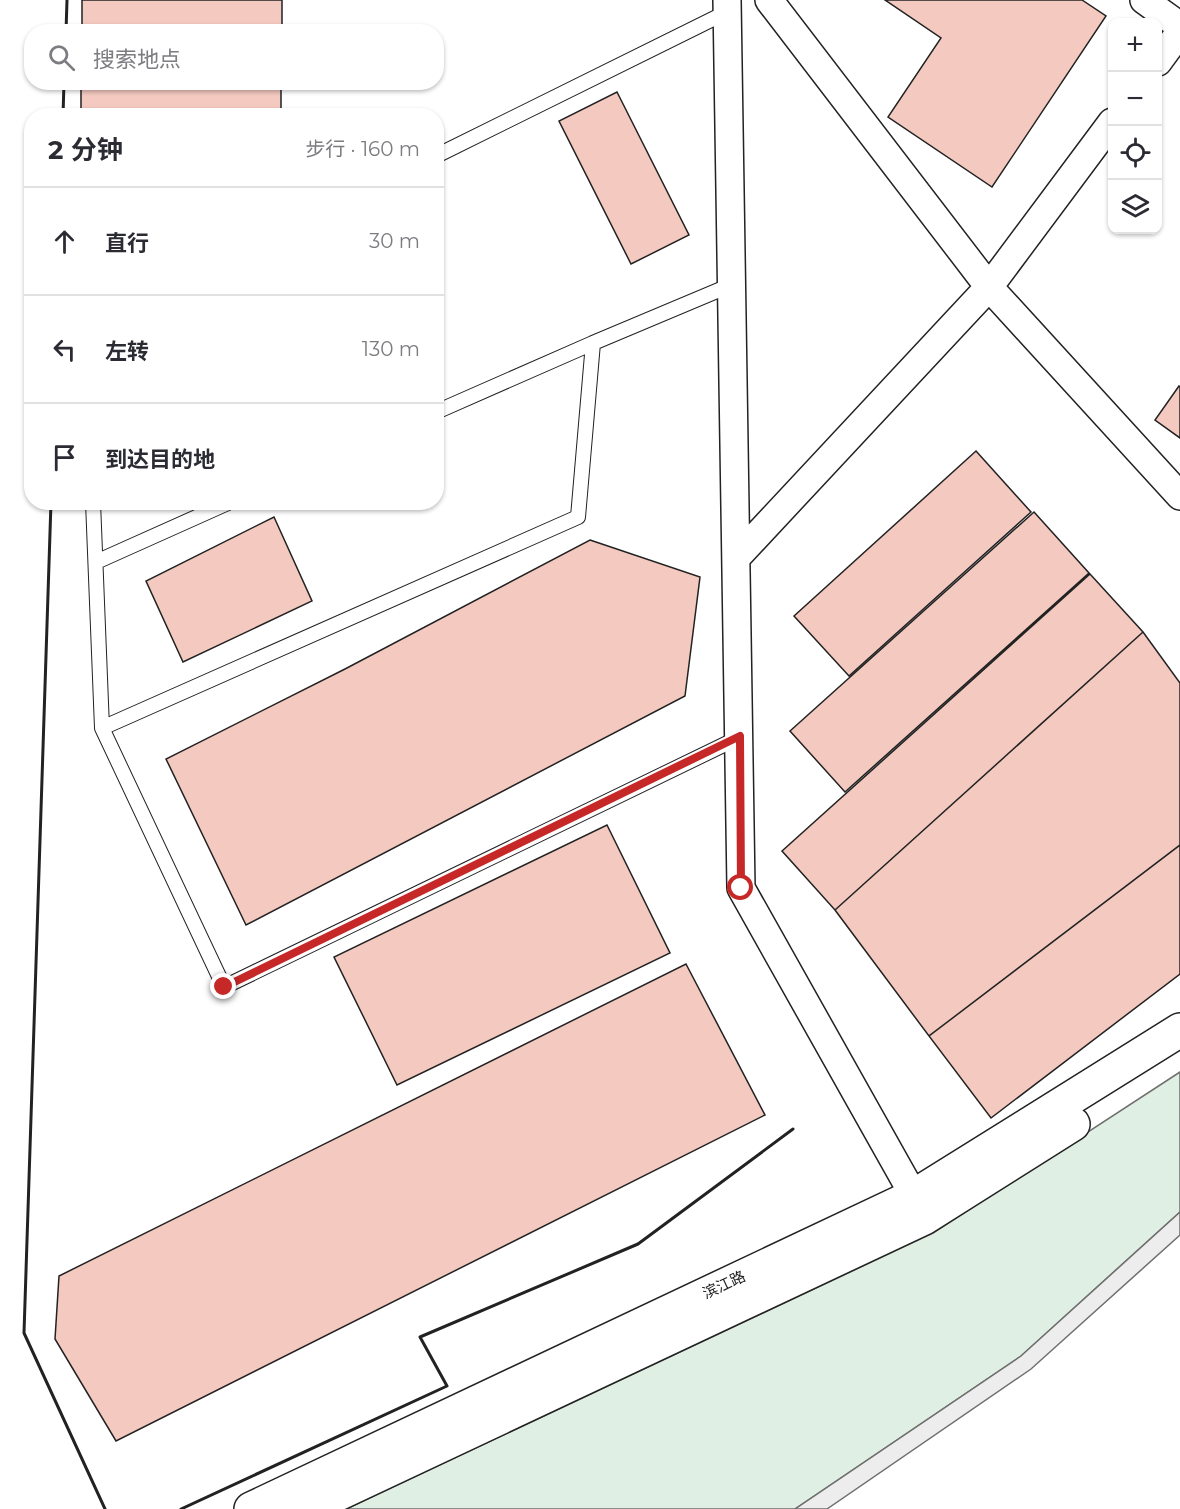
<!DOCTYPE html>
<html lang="zh">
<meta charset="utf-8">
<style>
body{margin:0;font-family:Montserrat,"Noto Sans SC",sans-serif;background:#f7f7f7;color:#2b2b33}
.controls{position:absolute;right:18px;top:18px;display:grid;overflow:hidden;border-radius:12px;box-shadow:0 2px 4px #0004}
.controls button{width:54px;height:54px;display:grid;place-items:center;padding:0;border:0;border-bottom:2px solid #e1e1e2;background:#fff;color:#2b2b33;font:30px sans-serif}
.stop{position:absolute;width:18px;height:18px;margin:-14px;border:4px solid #c62828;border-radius:50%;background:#fff}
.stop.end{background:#c62828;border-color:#fff;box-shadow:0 2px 6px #0008}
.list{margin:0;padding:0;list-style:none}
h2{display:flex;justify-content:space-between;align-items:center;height:78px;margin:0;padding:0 24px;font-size:26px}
h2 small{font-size:20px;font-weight:400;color:#7c7c81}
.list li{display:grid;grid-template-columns:39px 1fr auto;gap:18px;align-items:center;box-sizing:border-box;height:108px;padding:0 24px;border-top:2px solid #e1e1e2}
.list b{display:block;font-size:22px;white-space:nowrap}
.list em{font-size:20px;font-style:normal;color:#7c7c81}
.icon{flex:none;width:33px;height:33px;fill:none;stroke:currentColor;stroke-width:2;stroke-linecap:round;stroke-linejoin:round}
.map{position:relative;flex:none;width:1180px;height:1509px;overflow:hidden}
.search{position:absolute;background:#fff;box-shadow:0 2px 4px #0004;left:24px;top:24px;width:420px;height:66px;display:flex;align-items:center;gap:15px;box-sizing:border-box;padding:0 21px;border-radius:24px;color:#7c7c81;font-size:22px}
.panel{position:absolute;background:#fff;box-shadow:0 2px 4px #0004;left:24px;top:108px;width:420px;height:402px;border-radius:24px}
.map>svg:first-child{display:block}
.green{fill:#e0efe3;stroke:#6f6f6f;stroke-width:1.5}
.parking{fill:#ededed;stroke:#6f6f6f;stroke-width:1.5}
.building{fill:#f3c9c0;stroke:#222;stroke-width:1.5}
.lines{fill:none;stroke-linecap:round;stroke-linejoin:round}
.service-casing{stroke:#222;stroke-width:16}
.minor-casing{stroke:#222;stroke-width:30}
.tertiary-casing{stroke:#222;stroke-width:36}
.service{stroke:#fff;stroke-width:14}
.minor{stroke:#fff;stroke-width:27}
.tertiary{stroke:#fff;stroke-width:33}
.wall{stroke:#222;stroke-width:3}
.route{stroke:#c62828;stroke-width:8}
.labels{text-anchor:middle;stroke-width:4.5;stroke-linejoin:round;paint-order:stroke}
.street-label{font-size:15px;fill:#222;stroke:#fff}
</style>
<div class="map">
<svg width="1180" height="1509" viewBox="0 0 1180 1509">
<rect width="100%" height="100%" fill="#fff"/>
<path class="green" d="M 1180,1072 L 1180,1212 L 1021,1356 L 795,1509 L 346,1509 L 933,1233 Z"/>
<path class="parking" d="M 1180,1212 L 1180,1235 L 1031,1369 L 827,1509 L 795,1509 L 1021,1356 Z"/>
<path class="building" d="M 82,0 L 282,0 L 282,32 L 82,32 Z
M 885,0 L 1082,0 L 1106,16 L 992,187 L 888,117 L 941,38 Z
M 81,82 L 281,82 L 281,116 L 81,116 Z
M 617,92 L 689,235 L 631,264 L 559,121 Z
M 1179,386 L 1180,387 L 1180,438 L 1155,420 Z
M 976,451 L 1031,512 L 849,676 L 794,616 Z
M 1034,512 L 1089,573 L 845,792 L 790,731 Z
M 274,517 L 312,601 L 183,662 L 146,581 Z
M 590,540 L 700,577 L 685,696 L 246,925 L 166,759 L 345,669 Z
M 1090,574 L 1143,632 L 835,910 L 782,851 Z
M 1143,632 L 1180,683 L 1180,845 L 929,1036 L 835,910 Z
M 607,825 L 670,953 L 397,1085 L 334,957 Z
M 1180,845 L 1180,974 L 991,1118 L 929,1036 Z
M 686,964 L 765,1115 L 116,1441 L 55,1339 L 59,1276 Z"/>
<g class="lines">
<defs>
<path id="service" d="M 436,156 L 727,12
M 436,412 L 593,343
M 93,502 L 102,728 L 578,517 L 593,343 L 731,285
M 96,562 L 230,502
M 102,728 L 224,987 L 740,737"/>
<path id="minor" d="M 727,0 L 741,888 L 914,1196
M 1144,0 L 1180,26
M 1158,62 L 1180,32
M 1112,122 L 989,287 L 1180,496
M 736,558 L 989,287 L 769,0"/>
<path id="tertiary" d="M 251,1509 L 914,1196 L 1180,1030
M 306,1509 L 924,1218 L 1073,1124"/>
</defs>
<use href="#service" class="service-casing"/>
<use href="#minor" class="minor-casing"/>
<use href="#tertiary" class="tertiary-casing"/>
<use href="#service" class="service"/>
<use href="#minor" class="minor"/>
<use href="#tertiary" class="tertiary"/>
<path class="wall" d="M 66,32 L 67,0
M 63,116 L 64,82
M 51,502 L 24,1333 L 105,1509
M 181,1509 L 447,1386 L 420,1337 L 638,1244 L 793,1129"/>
</g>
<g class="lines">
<path class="route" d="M 224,987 L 740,736 L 741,888"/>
</g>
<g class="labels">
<g class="street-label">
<text transform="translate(724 1285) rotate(-25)" y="5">滨江路</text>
</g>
</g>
</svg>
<div class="controls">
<button>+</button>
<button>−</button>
<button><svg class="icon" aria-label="locate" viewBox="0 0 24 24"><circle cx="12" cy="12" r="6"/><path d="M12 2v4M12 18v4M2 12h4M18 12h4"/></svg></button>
<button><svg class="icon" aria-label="layers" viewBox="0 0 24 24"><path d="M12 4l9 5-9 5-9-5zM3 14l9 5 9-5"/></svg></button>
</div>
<div class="stop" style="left:741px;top:888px"></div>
<div class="stop end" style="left:224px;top:987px"></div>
<div class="search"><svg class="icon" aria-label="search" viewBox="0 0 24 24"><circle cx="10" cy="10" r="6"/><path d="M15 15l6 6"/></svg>搜索地点</div>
<section class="panel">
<h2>2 分钟<small>步行 · 160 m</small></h2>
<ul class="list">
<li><svg class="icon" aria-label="ahead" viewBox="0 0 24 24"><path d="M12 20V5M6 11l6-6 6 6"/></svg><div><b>直行</b></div><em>30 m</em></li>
<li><svg class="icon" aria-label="left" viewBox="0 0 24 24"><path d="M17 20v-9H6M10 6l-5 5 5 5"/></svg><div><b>左转</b></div><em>130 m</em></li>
<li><svg class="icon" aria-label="arrive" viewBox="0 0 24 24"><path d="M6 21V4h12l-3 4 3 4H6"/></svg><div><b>到达目的地</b></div></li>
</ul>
</section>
</div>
